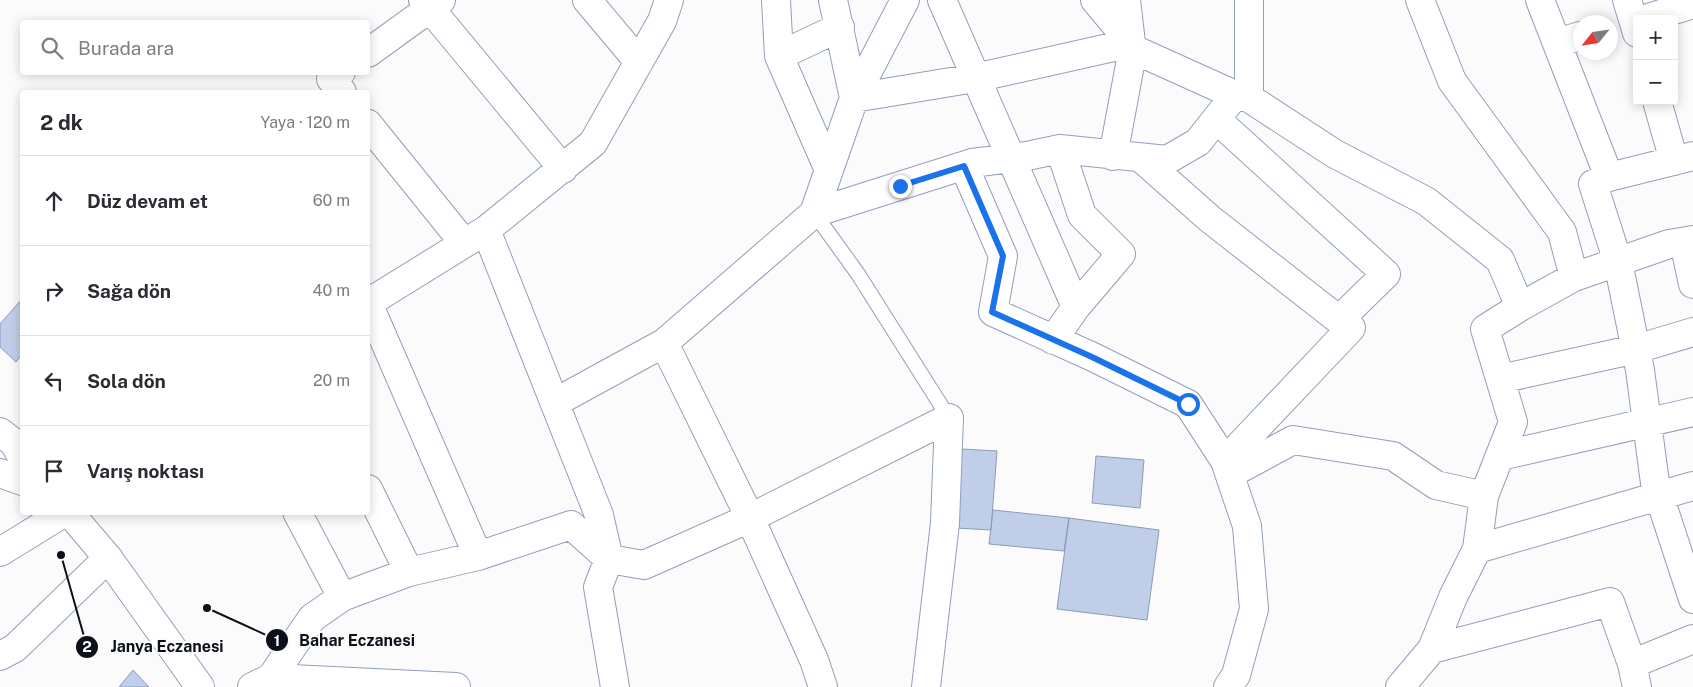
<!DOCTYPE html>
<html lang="tr">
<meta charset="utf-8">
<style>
body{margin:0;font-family:"Public Sans",sans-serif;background:#f2f2f3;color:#2b2b33}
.controls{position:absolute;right:15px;top:15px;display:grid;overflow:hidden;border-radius:5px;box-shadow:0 2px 12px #0003}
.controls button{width:45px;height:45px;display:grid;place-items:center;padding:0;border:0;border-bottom:1px solid #e1e1e2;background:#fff;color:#2b2b33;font:25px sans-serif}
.compass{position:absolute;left:1573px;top:15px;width:45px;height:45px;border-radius:50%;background:#fff;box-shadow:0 2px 12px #0003;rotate:240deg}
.stop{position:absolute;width:15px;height:15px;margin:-11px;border:4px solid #1a73e8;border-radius:50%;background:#fff}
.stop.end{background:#1a73e8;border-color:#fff;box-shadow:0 1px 5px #0008}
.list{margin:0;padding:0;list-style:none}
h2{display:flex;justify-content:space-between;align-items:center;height:65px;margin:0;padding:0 20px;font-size:21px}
h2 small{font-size:16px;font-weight:400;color:#7c7c81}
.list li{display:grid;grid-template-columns:32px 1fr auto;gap:15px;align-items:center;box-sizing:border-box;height:90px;padding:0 20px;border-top:1px solid #e1e1e2}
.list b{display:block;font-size:19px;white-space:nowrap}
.list em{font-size:16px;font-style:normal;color:#7c7c81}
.icon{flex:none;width:28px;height:28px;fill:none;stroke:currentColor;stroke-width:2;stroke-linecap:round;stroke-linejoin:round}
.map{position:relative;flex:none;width:1693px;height:687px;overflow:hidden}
.search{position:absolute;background:#fff;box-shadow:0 2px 12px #0003;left:20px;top:20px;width:350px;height:55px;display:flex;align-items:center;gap:12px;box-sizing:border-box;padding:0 18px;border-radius:5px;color:#7c7c81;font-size:19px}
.panel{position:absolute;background:#fff;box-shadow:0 2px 12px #0003;left:20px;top:90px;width:350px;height:425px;border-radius:5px}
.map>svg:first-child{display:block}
.building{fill:#c0cee9;stroke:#8c9bb8}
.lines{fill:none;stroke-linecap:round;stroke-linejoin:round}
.lane-casing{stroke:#909fbc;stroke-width:16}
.street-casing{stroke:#909fbc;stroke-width:30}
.secondary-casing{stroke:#909fbc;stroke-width:30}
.lane{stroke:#fff;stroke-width:14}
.street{stroke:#fff;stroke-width:28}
.secondary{stroke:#fff;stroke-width:28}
.route{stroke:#1a73e8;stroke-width:6}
.leader{fill:none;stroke:#0b101a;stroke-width:2}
.callout-dot{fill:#0b101a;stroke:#fbfbfb;stroke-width:2}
.mark-label{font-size:15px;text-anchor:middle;font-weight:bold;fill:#fff}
.callout-label{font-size:16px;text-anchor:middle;font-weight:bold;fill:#0b101a;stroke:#fbfbfb;stroke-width:4;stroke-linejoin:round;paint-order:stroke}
</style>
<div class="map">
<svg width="1693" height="687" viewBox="0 0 1693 687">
<rect width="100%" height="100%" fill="#fbfbfb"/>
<path class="building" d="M 22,299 L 22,354 L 16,362 L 0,347 L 0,324 Z
M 962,449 L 997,451 L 991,530 L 956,528 Z
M 1096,456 L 1144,460 L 1140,508 L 1092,503 Z
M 993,510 L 1069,518 L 1064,551 L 989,544 Z
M 1069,518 L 1159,530 L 1147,620 L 1057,609 Z
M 133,670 L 149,687 L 119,687 Z"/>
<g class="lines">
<defs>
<path id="lane" d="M 814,213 L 858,274 L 949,418"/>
<path id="street" d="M 423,0 L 563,169
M 587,0 L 639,62
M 776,0 L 779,56 L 828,168
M 833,0 L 854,98 L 975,78 L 1131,43 L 1126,0
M 942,0 L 1076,307 L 1053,340
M 1095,0 L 1131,43 L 1133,49 L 1235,95
M 1249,0 L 1249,98
M 1420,0 L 1452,81 L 1562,232 L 1574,277 L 1520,307
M 1540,0 L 1609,177 L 1693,156
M 1627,0 L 1637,33
M 1645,19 L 1693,4
M 1557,43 L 1580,36
M 368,53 L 441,0
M 779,56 L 840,27
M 341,72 L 331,79 L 342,92
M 1657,101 L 1674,161
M 1216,119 L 1386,274 L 1339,320 L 1351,328 L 1225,461
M 368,124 L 464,243
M 1060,149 L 1082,215 L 1121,254 L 1076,307
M 1113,156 L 1133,49
M 1141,158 L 1210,219 L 1339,320
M 964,166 L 1003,256 L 993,312 L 1093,357 L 1188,404 L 1225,461 L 1247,526 L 1254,609 L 1236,675 L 1228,687
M 1609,177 L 1593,184 L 1618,262 L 1640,370 L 1655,483 L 1693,599
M 814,213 L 972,163 L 1027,156 L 1060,149 L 1167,160 L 1198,142 L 1235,95 L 1249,98 L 1335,154 L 1426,201 L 1500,260 L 1520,307 L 1485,329 L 1513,422 L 1484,496 L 1477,549 L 1453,597 L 1432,649 L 1400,687
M 486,230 L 599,515 L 609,559 L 644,565 L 750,518 L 949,418 L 945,523 L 926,687
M 1684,242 L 1693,284
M 1574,277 L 1669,244 L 1693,240
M 368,303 L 486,230 L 593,143 L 662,21 L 669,0
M 368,303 L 478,556
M 664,343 L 750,518 L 814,660 L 823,687
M 1500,379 L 1636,349 L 1693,332
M 556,402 L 664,343 L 814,213 L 854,98 L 905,0
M 1500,456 L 1693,412
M 1230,474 L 1293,440 L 1393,456 L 1436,485 L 1484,496
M 368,489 L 409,572
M 297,512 L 342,597
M 1477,549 L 1693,486
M 0,552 L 65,512
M 1432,649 L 1610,602 L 1632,664
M 0,656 L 15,648 L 108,558
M 271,678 L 312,618 L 342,597 L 409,572 L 478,556 L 571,525 L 609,559 L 598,587 L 615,687
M 252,687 L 271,678 L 456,687
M 1637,687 L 1632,664 L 1693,639"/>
<path id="secondary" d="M 0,432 L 14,443 L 22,457
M 0,473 L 22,481
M 69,512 L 108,558 L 200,687"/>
</defs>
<use href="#lane" class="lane-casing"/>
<use href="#street" class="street-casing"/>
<use href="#secondary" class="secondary-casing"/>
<use href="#lane" class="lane"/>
<use href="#street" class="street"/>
<use href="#secondary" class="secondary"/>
</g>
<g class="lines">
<path class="route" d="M 900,186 L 964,166 L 1003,256 L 992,312 L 1092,357 L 1188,404"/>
</g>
<path class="leader" d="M207 608L277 640M61 555L87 647"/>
<g class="callout-dot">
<circle cx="207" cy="608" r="5"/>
<circle cx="61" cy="555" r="5"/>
<circle cx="277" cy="640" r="12"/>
<circle cx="87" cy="647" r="12"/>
</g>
<g class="mark-label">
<text x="277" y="646">1</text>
<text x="87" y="652">2</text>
</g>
<g class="callout-label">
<text x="357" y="646">Bahar Eczanesi</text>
<text x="167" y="652">Janya Eczanesi</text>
</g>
</svg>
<div class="controls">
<button>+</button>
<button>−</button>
</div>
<svg class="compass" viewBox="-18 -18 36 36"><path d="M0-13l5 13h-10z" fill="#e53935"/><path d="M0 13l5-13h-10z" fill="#7c7c81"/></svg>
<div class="stop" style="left:1188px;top:404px"></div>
<div class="stop end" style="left:900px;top:186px"></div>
<div class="search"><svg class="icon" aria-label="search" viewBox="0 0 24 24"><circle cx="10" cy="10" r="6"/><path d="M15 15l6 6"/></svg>Burada ara</div>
<section class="panel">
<h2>2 dk<small>Yaya · 120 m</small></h2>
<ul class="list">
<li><svg class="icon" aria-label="ahead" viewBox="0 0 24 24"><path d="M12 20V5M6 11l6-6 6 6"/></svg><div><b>Düz devam et</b></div><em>60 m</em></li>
<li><svg class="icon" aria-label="right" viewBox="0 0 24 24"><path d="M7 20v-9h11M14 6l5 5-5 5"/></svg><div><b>Sağa dön</b></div><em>40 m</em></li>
<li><svg class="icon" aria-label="left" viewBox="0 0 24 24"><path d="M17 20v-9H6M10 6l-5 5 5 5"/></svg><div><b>Sola dön</b></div><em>20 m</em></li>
<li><svg class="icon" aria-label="arrive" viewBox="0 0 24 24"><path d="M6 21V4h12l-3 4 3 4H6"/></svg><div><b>Varış noktası</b></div></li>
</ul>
</section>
</div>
